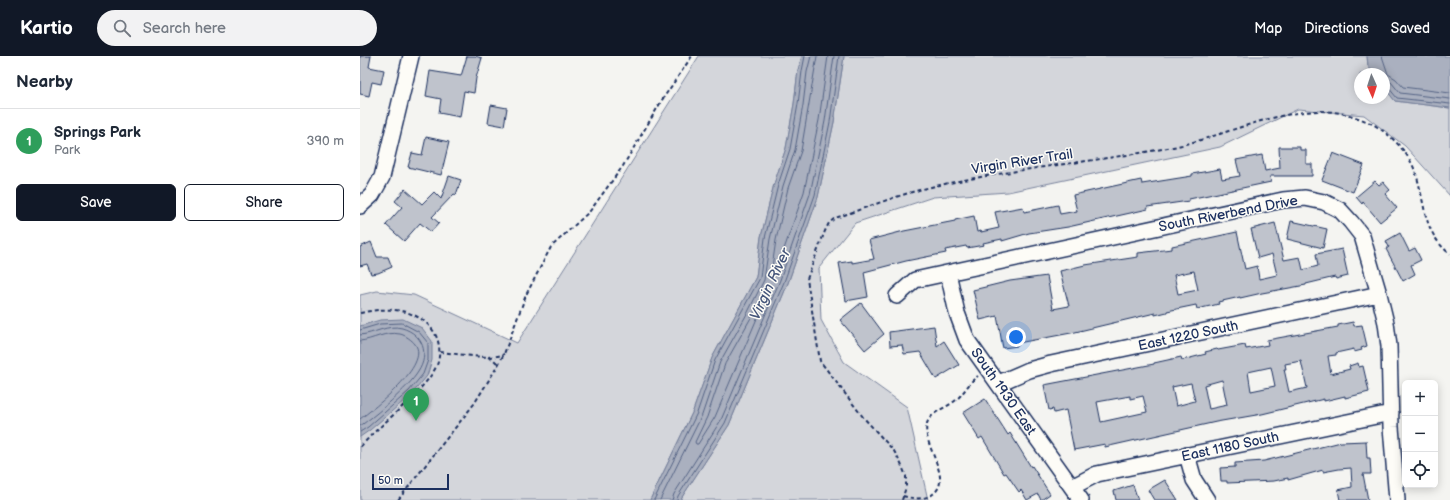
<!DOCTYPE html>
<meta charset="utf-8">
<style>
body{margin:0;font-family:"Balsamiq Sans",sans-serif;background:#f2f2f3;color:#1f2937}
.controls{position:absolute;right:12px;bottom:12px;display:grid;overflow:hidden;border-radius:6px;box-shadow:0 2px 10px #0003}
.controls button{width:36px;height:36px;display:grid;place-items:center;padding:0;border:0;border-bottom:1px solid #e0e1e3;background:#fff;color:#1f2937;font:20px sans-serif}
.compass{position:absolute;left:994px;top:12px;width:36px;height:36px;border-radius:50%;background:#fff;box-shadow:0 2px 10px #0003;rotate:177deg}
.scale{position:absolute;left:12px;bottom:10px;width:77px;box-sizing:border-box;padding-left:4px;border:2px solid #1b2f5e;border-top:0;font-size:11px;line-height:14px;white-space:nowrap;color:#1b2f5e;-webkit-text-stroke:3px #fdfcf7;paint-order:stroke}
.you{position:absolute;left:656px;top:281px;width:14px;height:14px;margin:-10px;border:3px solid #fff;border-radius:50%;background:#1a73e8;box-shadow:0 0 0 6px #1a73e833}
.badge{display:grid;place-items:center;width:26px;height:26px;border-radius:50%;background:#111827;color:#fff;font-size:13px;font-weight:700}
.pin{position:absolute;translate:-50% -33px;filter:drop-shadow(0 1px 2px #0008)}
.pin::after{content:'';position:absolute;top:21px;width:14px;height:12px;background:inherit;clip-path:polygon(0 0,100% 0,50% 100%)}
.list{margin:0;padding:0;list-style:none}
h2{display:flex;justify-content:space-between;align-items:center;height:52px;margin:0;padding:0 16px;font-size:17px}
h2 small{font-size:13px;font-weight:400;color:#747a83}
.list li{display:grid;grid-template-columns:26px 1fr auto;gap:12px;align-items:center;box-sizing:border-box;height:64px;padding:0 16px;border-top:1px solid #e0e1e3}
.list b{display:block;font-size:15px;white-space:nowrap}
.list p{margin:0;font-size:13px;white-space:nowrap;color:#747a83}
.list em{font-size:13px;font-style:normal;color:#747a83}
.actions{display:flex;gap:8px;padding:12px 16px}
.actions a{flex:1;padding:9px 0;border:1px solid #111827;border-radius:6px;text-align:center;font-size:14px;color:#111827}
.actions .main{background:#111827;color:#fff}
.icon{flex:none;width:22px;height:22px;fill:none;stroke:currentColor;stroke-width:2;stroke-linecap:round;stroke-linejoin:round}
.map{position:relative;flex:none;width:1090px;height:444px;overflow:hidden}
header{display:flex;align-items:center;gap:24px;box-sizing:border-box;height:56px;padding:0 20px;background:#111827;color:#fff}
header strong{font-size:19px}
nav{display:flex;gap:22px;margin-inline-start:auto;font-size:14px}
.search{width:280px;height:36px;background:#f2f2f3;display:flex;align-items:center;gap:10px;box-sizing:border-box;padding:0 14px;border-radius:22px;color:#747a83;font-size:15px}
main{display:flex}
aside{flex:1;background:#fff}
.map>svg:first-child{display:block}
.green{fill:#d4d6db;stroke:#78829c}
.water{fill:#aab0bf;stroke:#717c98}
.lines{fill:none;stroke-linecap:round;stroke-linejoin:round}
.shore{stroke:#546385;stroke-width:1}
.building{fill:#bfc3cc;stroke:#1b2f5e;fill-rule:evenodd}
.minor-casing{stroke:#1b2f5e;stroke-width:18}
.path{stroke:#1b2f5e;stroke-width:2;stroke-dasharray:4 3;stroke-linecap:butt}
.minor{stroke:#fdfcf7;stroke-width:15}
.labels{text-anchor:middle;stroke-width:3;stroke-linejoin:round;paint-order:stroke}
.street-label{font-size:14px;fill:#1b2f5e;stroke:#fdfcf7}
.water-label{font-size:15px;font-style:italic;fill:#46567b;stroke:#fdfcf7}
</style>
<header>
<strong>Kartio</strong>
<div class="search"><svg class="icon" aria-label="search" viewBox="0 0 24 24"><circle cx="10" cy="10" r="6"/><path d="M15 15l6 6"/></svg>Search here</div>
<nav><a>Map</a><a>Directions</a><a>Saved</a></nav>
</header>
<main>
<aside>
<h2>Nearby<small></small></h2>
<ul class="list">
<li><span class="badge" style="background:#2e9e5b">1</span><div><b>Springs Park</b><p>Park</p></div><em>390 m</em></li>
</ul>
<div class="actions"><a class="main">Save</a><a>Share</a></div>
</aside>
<div class="map">
<svg width="1090" height="444" viewBox="0 0 1090 444">
<rect width="100%" height="100%" fill="#f4f4f1"/>
<filter id="ink" filterUnits="userSpaceOnUse"><feTurbulence type="fractalNoise" baseFrequency=".025" numOctaves="2"/><feDisplacementMap in="SourceGraphic" scale="8" xChannelSelector="R" yChannelSelector="G"/><feConvolveMatrix kernelMatrix="1 2 1 2 8 2 1 2 1" color-interpolation-filters="sRGB"/></filter>
<g filter="url(#ink)">
<path class="green" d="M 339,0 L 442,0 L 438,14 L 434,48 L 426,92 L 414,128 L 401,181 L 396,221 L 352,302 L 333,355 L 290,444 L 0,444 L 0,239 L 17,235 L 54,239 L 157,287 Z
M 484,0 L 1007,0 L 1008,10 L 1014,18 L 1000,18 L 1000,42 L 1024,42 L 1024,31 L 1035,45 L 1090,52 L 1090,140 L 1045,90 L 1004,59 L 938,53 L 860,91 L 648,136 L 573,141 L 495,167 L 459,212 L 461,264 L 484,306 L 547,351 L 568,444 L 320,444 L 369,369 L 428,227 L 458,141 L 474,66 Z"/>
<path class="water" d="M 442,0 L 484,0 L 474,66 L 458,141 L 428,227 L 369,369 L 320,444 L 290,444 L 333,355 L 352,302 L 396,221 L 401,181 L 414,128 L 426,92 L 434,48 L 438,14 Z
M 1007,0 L 1090,0 L 1090,52 L 1035,45 L 1024,31 L 1024,18 L 1014,18 L 1008,10 Z
M 43,263 L 62,272 L 72,285 L 72,304 L 67,320 L 52,338 L 10,374 L 0,381 L 0,270 L 20,264 Z"/>
<g class="lines">
<path class="shore" d="M 457,0 L 441,95 L 428,132 L 416,184 L 411,218 L 413,220 L 415,219 L 444,136 L 459,64 L 468,0
M 1022,0 L 1028,18 L 1036,23 L 1043,31 L 1090,37
M 1024,24 L 1031,26 L 1040,37 L 1090,43
M 1024,29 L 1028,31 L 1037,42 L 1090,48
M 398,250 L 400,251 L 401,253 L 355,361 L 338,388 L 336,388 L 335,386 L 347,361 L 365,308 Z
M 0,274 L 20,268 L 42,267 L 59,276 L 68,287 L 68,304 L 63,318 L 49,335 L 8,371 L 0,376
M 0,279 C 14,278 28,268 42,272 C 63,278 70,298 58,316 C 49,331 15,360 0,370
M 0,285 C 13,284 25,275 40,278 C 45,279 52,284 55,288 C 71,309 14,352 0,363
M 294,444 L 337,357 L 355,304 L 400,222 L 405,182 L 418,129 L 430,93 L 438,48 L 442,15 L 445,0
M 300,444 L 342,359 L 360,306 L 388,256 L 404,224 L 410,183 L 423,130 L 435,94 L 443,49 L 447,16 L 451,0
M 312,444 L 314,438 L 361,364 L 420,224 L 450,138 L 465,65 L 474,0
M 317,444 L 318,440 L 365,367 L 424,226 L 455,139 L 470,66 L 479,0"/>
</g>
<path class="building" d="M 0,0 L 11,0 L 9,11 L 24,14 L 21,28 L 12,26 L 9,40 L 0,38 Z
M 107,0 L 115,0 L 122,2 L 116,22 L 114,37 L 104,35 L 100,61 L 79,57 L 81,43 L 66,40 L 70,15 L 101,20 Z
M 131,49 L 147,52 L 144,70 L 128,67 Z
M 66,81 L 89,86 L 81,119 L 48,111 L 52,97 L 62,99 Z
M 919,91 L 940,91 L 940,94 L 946,94 L 946,108 L 952,108 L 952,120 L 910,120 L 911,126 L 829,143 L 829,145 L 787,151 L 788,153 L 708,171 L 669,177 L 642,185 L 642,183 L 623,187 L 624,189 L 607,192 L 606,190 L 585,194 L 586,197 L 546,205 L 504,216 L 508,241 L 486,245 L 479,207 L 492,205 L 492,207 L 514,203 L 509,184 L 544,175 L 595,165 L 595,164 L 614,160 L 617,176 L 621,175 L 621,176 L 639,172 L 635,156 L 663,151 L 664,156 L 698,149 L 700,158 L 717,155 L 713,139 L 781,124 L 782,128 L 832,120 L 832,118 L 860,113 L 862,123 L 880,120 L 876,104 L 902,99 L 905,115 L 920,112 Z
M 973,97 L 1004,109 L 993,136 L 962,124 Z
M 89,120 L 101,124 L 96,139 L 94,138 L 72,161 L 79,167 L 71,176 L 60,167 L 44,185 L 26,169 L 42,151 L 35,145 L 45,133 L 62,148 L 74,136 L 81,143 Z
M 1015,125 L 1019,129 L 1023,126 L 1030,134 L 1025,138 L 1037,152 L 1020,166 L 1003,146 L 1002,148 L 996,141 Z
M 931,165 L 967,173 L 963,192 L 927,183 Z
M 915,167 L 924,204 L 940,201 L 943,214 L 958,210 L 956,198 L 982,193 L 988,220 L 976,223 L 975,221 L 946,228 L 946,229 L 902,237 L 880,242 L 880,241 L 858,246 L 859,248 L 837,253 L 836,249 L 807,255 L 807,256 L 795,259 L 795,257 L 711,277 L 658,287 L 658,290 L 643,292 L 637,260 L 620,264 L 613,234 L 650,225 L 687,220 L 693,253 L 709,250 L 700,215 L 725,209 L 778,201 L 778,197 L 812,193 L 812,190 L 877,176 L 885,213 L 897,210 L 899,223 L 917,219 L 912,198 L 898,202 L 891,173 ZM 834,215 L 838,234 L 818,238 L 814,219 Z
M 1040,177 L 1049,195 L 1055,192 L 1061,204 L 1051,209 L 1055,218 L 1043,225 L 1026,193 L 1029,191 L 1026,185 Z
M 11,186 L 17,201 L 28,201 L 32,211 L 18,217 L 11,218 L 7,208 L 0,210 L 0,191 Z
M 501,247 L 524,278 L 505,294 L 480,264 Z
M 993,266 L 994,270 L 1002,269 L 1007,290 L 1001,292 L 1002,294 L 994,296 L 994,293 L 976,297 L 976,299 L 968,300 L 971,318 L 990,313 L 989,310 L 998,307 L 999,311 L 1003,310 L 1009,336 L 985,342 L 985,340 L 964,345 L 964,343 L 902,358 L 856,366 L 745,391 L 745,388 L 714,394 L 706,354 L 694,357 L 693,353 L 689,354 L 684,329 L 794,308 L 794,307 L 821,301 L 822,304 L 846,298 L 845,296 L 857,293 L 858,294 L 885,289 L 886,293 L 908,289 L 907,284 L 978,271 L 978,269 ZM 941,305 L 947,332 L 929,336 L 924,313 L 926,313 L 925,308 ZM 911,311 L 915,330 L 891,335 L 888,316 ZM 862,324 L 867,349 L 849,353 L 844,329 ZM 831,327 L 835,345 L 816,350 L 812,331 ZM 770,340 L 770,343 L 783,340 L 787,356 L 741,366 L 737,346 Z
M 574,270 L 577,290 L 584,285 L 599,309 L 576,323 L 560,296 L 544,298 L 542,289 L 530,290 L 529,276 Z
M 625,343 L 648,379 L 650,377 L 671,411 L 672,410 L 690,438 L 681,444 L 678,438 L 667,444 L 661,434 L 659,436 L 646,417 L 644,418 L 622,381 L 619,383 L 603,357 Z
M 1006,385 L 1007,402 L 1010,402 L 1011,418 L 1003,418 L 1008,444 L 980,444 L 978,434 L 992,431 L 991,412 L 979,413 L 963,416 L 963,414 L 928,424 L 928,422 L 914,425 L 867,427 L 867,425 L 861,425 L 860,412 L 875,411 L 875,407 L 904,405 L 981,386 Z
M 805,424 L 818,444 L 794,444 L 788,434 Z
M 773,429 L 778,444 L 756,444 L 754,435 Z"/>
<g class="lines">
<defs>
<path id="minor" d="M 0,150 L 12,139 L 22,121 L 51,0
M 588,217 L 597,257 L 607,284 L 721,444
M 537,240 L 555,224 L 923,144 L 945,142 L 964,146 L 980,154 L 991,166 L 1002,180 L 1019,238 L 1026,267 L 1029,290 L 1031,371 L 1037,444
M 639,327 L 669,314 L 691,308 L 1019,238
M 827,399 L 834,424 L 847,444
M 712,431 L 737,418 L 1031,357"/>
</defs>
<use href="#minor" class="minor-casing"/>
<path class="path" d="M 0,257 C 22,252 45,251 64,265 C 77,275 82,290 78,306 C 72,326 35,357 19,372 C 12,378 6,385 0,391
M 80,296 C 95,297 131,305 144,298
M 128,301 L 134,304 L 137,307 L 137,310
M 543,440 C 553,443 565,444 573,438 C 595,422 558,385 568,365 C 574,354 589,351 597,343 C 605,336 608,327 618,320
M 38,444 L 114,348 L 137,311 L 144,298 L 166,239 L 191,191 L 230,155 L 263,110 L 302,44 L 332,0
M 542,444 L 546,431 L 546,420 L 541,408 L 534,395 L 503,361 L 460,305 L 447,223 L 465,175 L 469,167 L 475,162 C 509,151 545,136 580,129 C 657,112 736,106 813,91 C 861,81 907,57 958,55 C 978,55 998,60 1016,70 C 1033,81 1050,98 1056,118 C 1066,149 1062,175 1090,198"/>
<use href="#minor" class="minor"/>
</g>
</g>
<g class="labels">
<g class="street-label">
<text transform="translate(662 105) rotate(-9)" y="5">Virgin River Trail</text>
<text transform="translate(868 157) rotate(-11)" y="5">South Riverbend Drive</text>
<text transform="translate(828 279) rotate(-12)" y="5">East 1220 South</text>
<text transform="translate(644 335) rotate(55)" y="5">South 1930 East</text>
<text transform="translate(870 390) rotate(-12)" y="5">East 1180 South</text>
</g>
<g class="water-label">
<text transform="translate(410 228) rotate(-65)" y="5">Virgin River</text>
</g>
</g>
</svg>
<div class="controls">
<button>+</button>
<button>−</button>
<button><svg class="icon" aria-label="locate" viewBox="0 0 24 24"><circle cx="12" cy="12" r="6"/><path d="M12 2v4M12 18v4M2 12h4M18 12h4"/></svg></button>
</div>
<svg class="compass" viewBox="-18 -18 36 36"><path d="M0-13l5 13h-10z" fill="#e53935"/><path d="M0 13l5-13h-10z" fill="#747a83"/></svg>
<div class="scale">50 m</div>
<div class="you"></div>
<div class="pin badge" style="left:56px;top:365px;background:#2e9e5b">1</div>
</div>
</main>
